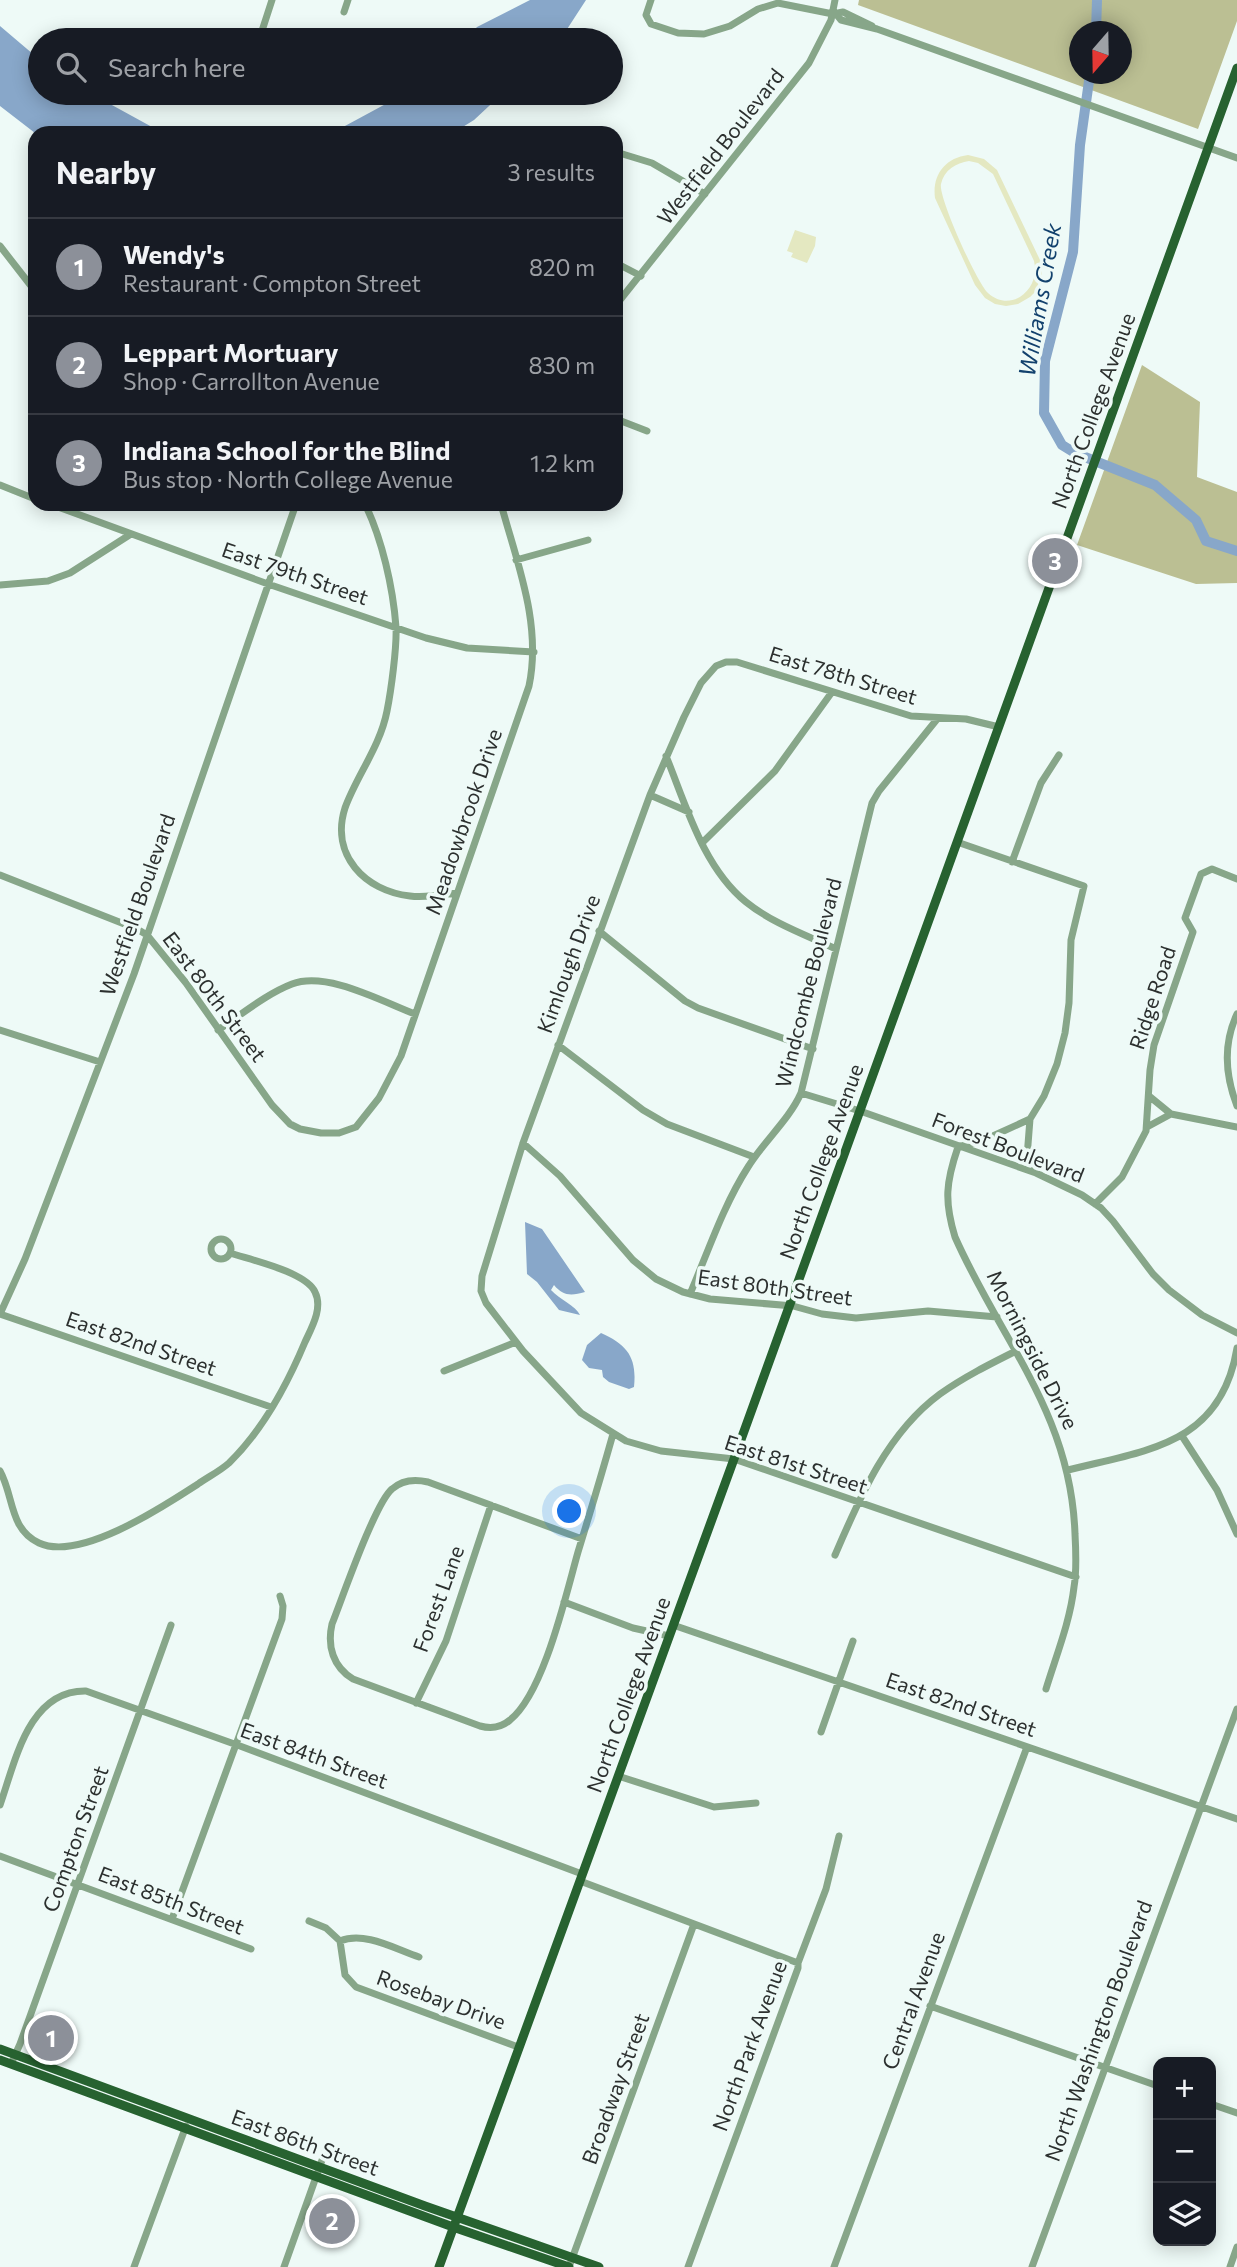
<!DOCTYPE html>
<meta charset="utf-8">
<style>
body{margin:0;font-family:Commissioner,sans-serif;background:#20242c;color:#f1f3f6}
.controls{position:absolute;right:21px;bottom:21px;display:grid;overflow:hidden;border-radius:14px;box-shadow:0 4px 18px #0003}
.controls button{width:63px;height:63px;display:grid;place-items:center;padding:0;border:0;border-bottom:2px solid #363941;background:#171b24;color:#f1f3f6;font:35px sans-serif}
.compass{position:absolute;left:1069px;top:21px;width:63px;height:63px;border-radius:50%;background:#171b24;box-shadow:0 4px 18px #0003;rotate:200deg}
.you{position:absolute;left:570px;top:1512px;width:24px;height:24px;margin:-18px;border:5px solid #fff;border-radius:50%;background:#1a73e8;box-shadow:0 0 0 10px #1a73e833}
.badge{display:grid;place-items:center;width:46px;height:46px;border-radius:50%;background:#8c9099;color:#fff;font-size:23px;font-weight:700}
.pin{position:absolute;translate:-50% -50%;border:4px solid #fff;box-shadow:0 2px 7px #0006}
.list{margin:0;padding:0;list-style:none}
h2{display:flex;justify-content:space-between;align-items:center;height:91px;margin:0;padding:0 28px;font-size:30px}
h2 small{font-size:23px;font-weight:400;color:#9ea1a6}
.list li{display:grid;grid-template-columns:46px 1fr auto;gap:21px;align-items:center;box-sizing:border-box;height:98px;padding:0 28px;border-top:2px solid #363941}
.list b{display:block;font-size:26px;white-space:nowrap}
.list p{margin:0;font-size:23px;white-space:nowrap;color:#9ea1a6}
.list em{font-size:23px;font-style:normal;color:#9ea1a6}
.icon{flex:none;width:38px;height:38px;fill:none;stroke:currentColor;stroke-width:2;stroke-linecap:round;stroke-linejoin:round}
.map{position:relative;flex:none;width:1237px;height:2267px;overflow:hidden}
.search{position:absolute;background:#171b24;box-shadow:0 4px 18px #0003;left:28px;top:28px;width:595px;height:77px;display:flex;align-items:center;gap:18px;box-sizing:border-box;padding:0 24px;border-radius:38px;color:#9ea1a6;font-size:26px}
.panel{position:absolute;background:#171b24;box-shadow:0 4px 18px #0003;left:28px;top:126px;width:595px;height:385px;border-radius:21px}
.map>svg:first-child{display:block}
.green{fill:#e4e8c1;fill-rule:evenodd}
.forest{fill:#bbbf93;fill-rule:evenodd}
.water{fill:#88a7c9}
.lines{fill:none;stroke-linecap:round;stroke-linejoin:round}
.river{stroke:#88a7c9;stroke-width:10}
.minor{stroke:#87a689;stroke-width:7}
.major{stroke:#276230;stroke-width:9}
.labels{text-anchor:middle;stroke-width:7;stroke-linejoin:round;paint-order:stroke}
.street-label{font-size:21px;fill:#2c302f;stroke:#eefaf7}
.water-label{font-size:23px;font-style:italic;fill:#12416d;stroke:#eefaf7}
</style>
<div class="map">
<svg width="1237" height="2267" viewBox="0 0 1237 2267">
<rect width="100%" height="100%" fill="#eefaf7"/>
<path class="green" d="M 968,155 L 984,159 L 997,170 L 1040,260 L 1042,275 L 1035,292 L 1030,297 L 1018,304 L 1006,306 L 995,304 L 985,298 L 975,285 L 935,198 C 932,175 945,158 968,155 ZM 969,161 L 978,163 L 993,174 L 1034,261 C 1041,289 1011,314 988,293 C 977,283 938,197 941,184 C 944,170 956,163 969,161 Z
M 795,230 L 816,237 L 815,246 L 807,263 L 791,257 L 793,253 L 787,251 Z"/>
<path class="forest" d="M 859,0 L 1237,0 L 1237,21 L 1198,129 L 858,5 ZM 1080,32 L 1122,32 L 1122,74 L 1080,74 Z
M 1142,365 L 1200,402 L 1197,477 L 1237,492 L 1237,583 L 1196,584 L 1077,545 Z"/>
<path class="water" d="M 530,0 L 586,0 L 560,40 L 465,40 L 477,27 Z
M 0,26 L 40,60 L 40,93 L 90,93 L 163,133 L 35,133 L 0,106 Z
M 406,93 L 503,93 L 474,120 L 453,133 L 332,133 Z
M 525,1222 L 542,1229 L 585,1292 C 571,1296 563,1296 554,1285 L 551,1290 C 559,1299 576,1306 580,1315 L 559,1310 L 537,1282 L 527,1274 Z
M 601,1333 C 628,1345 637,1358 634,1387 L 629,1389 L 609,1382 L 603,1377 L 602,1370 L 589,1368 L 582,1360 L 587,1345 Z"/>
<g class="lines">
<path class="river" d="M 1096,32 L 1097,0
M 1090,74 L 1080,145 L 1073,252 L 1045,361 L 1044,413 L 1062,445 L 1075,453 L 1155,485 L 1196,520 L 1206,541 L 1237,551"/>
<path class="minor" d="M 651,0 L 646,15 L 651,24 L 678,33 L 704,34 L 730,26 L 758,9 L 778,3 L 833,14 L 843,12 L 872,26
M 344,12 L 348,0
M 837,15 L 841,20 L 877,29 L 1237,158
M 259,40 L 272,0
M 580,132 L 582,133
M 616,152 L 652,163 L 705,194
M 0,246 L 35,291
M 616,263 L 641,276
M 616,305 L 809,63 L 831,20 L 835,0
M 616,419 L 647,431
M 0,485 L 35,499
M 50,504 L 268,584 L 426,638 L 467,648 L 534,652
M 365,504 C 382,539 393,587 396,627 C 397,647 391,691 387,711 C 380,747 357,775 345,808 C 330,855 365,891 410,896 C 425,898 441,895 457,893
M 516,560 L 588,540
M 0,585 L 48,581 L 70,573 L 131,534
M 999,727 L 966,719 L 911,716 L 737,662 L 726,662 L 716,666 L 701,683 L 684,717 L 650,795 L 523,1143 L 482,1276 L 481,1291 L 486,1303 L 523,1351 L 581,1413 L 626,1441 L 661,1451 L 734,1459 L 1076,1577
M 666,756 C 686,805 703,867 746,902 C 772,923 806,935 836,949
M 650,795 L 689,812
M 703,842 L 775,771 L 832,692
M 957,842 L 1084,886 L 1071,940 L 1069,1003 L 1065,1033 L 1057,1064 L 1044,1096 L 1030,1119 L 984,1140 L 958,1147 C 946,1182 944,1201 955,1237 C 1001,1341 1071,1413 1075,1534 C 1076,1552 1077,1570 1074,1587 C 1070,1622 1056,1656 1046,1689
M 1012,862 L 1041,783 L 1059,755
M 0,875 L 137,929 L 147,935 L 186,983 L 272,1105 L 290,1124 L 300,1129 L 321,1133 L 339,1133 L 356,1127 L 379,1098 L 401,1056 L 529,686 C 542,624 517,563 501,504
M 599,931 L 685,1001 L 698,1008 L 813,1049
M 1237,1014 C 1223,1044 1225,1075 1237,1106
M 0,1030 L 100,1062
M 218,1030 C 241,1015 266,994 292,984 C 327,971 381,1001 415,1014
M 558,1045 L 643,1110 L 667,1124 L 754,1157
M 801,1093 L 860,1111 L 1036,1173 L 1082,1195 L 1101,1208 L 1113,1221 L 1153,1274 L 1169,1290 L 1202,1315 L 1237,1333
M 1149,1096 L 1171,1114 L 1237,1127
M 1030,1119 L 1027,1157 L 1035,1172
M 1147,1127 L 1171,1114
M 523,1143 L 560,1176 L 633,1260 L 656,1279 L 683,1292 L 710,1299 L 793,1306 L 822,1314 L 856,1318 L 928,1311 L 997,1317
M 1095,1204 L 1122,1177 L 1146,1131 L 1150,1070 L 1154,1045 L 1193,932 L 1185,918 L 1201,874 L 1212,869 L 1237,879
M211 1249a10 10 0 1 1 20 0a10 10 0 1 1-20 0Z
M 690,1294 C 708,1252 723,1206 748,1167 C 764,1141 789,1120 801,1093 L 872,803 L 879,791 L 938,718
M 444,1371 L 516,1342
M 271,1407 L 0,1314 L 25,1259 L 134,974 L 296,504
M 1182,1436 L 1217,1490 L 1237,1534
M 1068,1470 C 1147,1450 1221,1445 1237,1348
M 0,1471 C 14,1496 9,1529 39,1543 C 80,1562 164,1506 198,1484 C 208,1477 220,1471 229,1463 C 263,1430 287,1385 305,1342 C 312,1327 323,1308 315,1292 C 306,1272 251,1260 230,1253
M 582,1539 L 428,1482 C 415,1479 402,1480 392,1489 C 375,1503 342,1599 332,1624 C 327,1646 333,1667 353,1679 L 480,1726 C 491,1729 502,1727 510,1720 C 544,1693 566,1594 578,1552 C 590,1513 602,1473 613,1434
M 835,1555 C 860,1497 887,1433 940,1394 C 964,1377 990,1364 1016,1351
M 564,1602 L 633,1628 L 669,1636
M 673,1625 L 1237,1819
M 416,1703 L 446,1641 L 491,1505
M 821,1732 L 853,1641
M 618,1776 L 714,1807 L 756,1803
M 0,1805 C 15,1763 28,1690 86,1691 L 240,1746 L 582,1874
M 0,1856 L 251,1949
M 580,1881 L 798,1963
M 172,1919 L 282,1619 L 283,1606 L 280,1596
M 309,1921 L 326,1928 L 340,1941 L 345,1975 L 356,1987 L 518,2047
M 340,1941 C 365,1931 395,1949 419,1957
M 930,2006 L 1158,2086
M 11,2064 L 20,2044 L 171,1625
M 1211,2104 L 1237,2113
M 134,2267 L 186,2126
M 284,2267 L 326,2149
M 569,2267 L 694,1924
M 688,2267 L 798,1968 L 798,1963 L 826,1889 L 839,1836
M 834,2267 L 1027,1747
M 1032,2267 L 1237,1709
M 1230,2267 L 1237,2247"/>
<path class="major" d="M 0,2049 L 425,2206 L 599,2267
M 0,2060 L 453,2227 L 569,2267
M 439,2267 L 734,1459 L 1237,68"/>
</g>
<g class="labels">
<g class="street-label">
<text transform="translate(721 147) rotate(-52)" y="7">Westfield Boulevard</text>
<text transform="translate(1094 411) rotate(-70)" y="7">North College Avenue</text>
<text transform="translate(295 574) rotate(19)" y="7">East 79th Street</text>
<text transform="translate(843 676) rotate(17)" y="7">East 78th Street</text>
<text transform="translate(464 822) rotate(-71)" y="7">Meadowbrook Drive</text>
<text transform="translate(138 905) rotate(-71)" y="7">Westfield Boulevard</text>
<text transform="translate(569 964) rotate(-70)" y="7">Kimlough Drive</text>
<text transform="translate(809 983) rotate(-76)" y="7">Windcombe Boulevard</text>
<text transform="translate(214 997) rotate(53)" y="7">East 80th Street</text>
<text transform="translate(1153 998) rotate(-72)" y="7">Ridge Road</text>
<text transform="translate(1008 1148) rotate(21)" y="7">Forest Boulevard</text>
<text transform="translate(822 1162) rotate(-70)" y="7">North College Avenue</text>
<text transform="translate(775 1288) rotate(8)" y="7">East 80th Street</text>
<text transform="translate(141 1344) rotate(19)" y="7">East 82nd Street</text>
<text transform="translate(1032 1350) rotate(63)" y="7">Morningside Drive</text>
<text transform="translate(796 1465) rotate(18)" y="7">East 81st Street</text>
<text transform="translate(439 1599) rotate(-70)" y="7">Forest Lane</text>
<text transform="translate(629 1695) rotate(-70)" y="7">North College Avenue</text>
<text transform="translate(961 1705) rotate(19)" y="7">East 82nd Street</text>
<text transform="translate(314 1756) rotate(20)" y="7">East 84th Street</text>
<text transform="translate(76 1839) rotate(-70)" y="7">Compton Street</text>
<text transform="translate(171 1901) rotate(21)" y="7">East 85th Street</text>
<text transform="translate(441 2000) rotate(20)" y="7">Rosebay Drive</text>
<text transform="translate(914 2001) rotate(-70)" y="7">Central Avenue</text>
<text transform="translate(1099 2031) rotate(-70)" y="7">North Washington Boulevard</text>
<text transform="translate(750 2046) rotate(-70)" y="7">North Park Avenue</text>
<text transform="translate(616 2089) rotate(-70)" y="7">Broadway Street</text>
<text transform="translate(305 2143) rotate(20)" y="7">East 86th Street</text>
</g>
<g class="water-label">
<text transform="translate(1040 300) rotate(-80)" y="8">Williams Creek</text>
</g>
</g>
</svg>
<div class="controls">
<button>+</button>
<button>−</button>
<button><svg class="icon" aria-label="layers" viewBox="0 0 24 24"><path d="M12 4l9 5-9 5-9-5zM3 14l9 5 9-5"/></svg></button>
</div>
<svg class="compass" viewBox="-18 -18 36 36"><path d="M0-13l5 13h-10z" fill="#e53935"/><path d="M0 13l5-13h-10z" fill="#9ea1a6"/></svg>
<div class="you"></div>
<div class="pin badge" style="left:51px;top:2038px">1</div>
<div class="pin badge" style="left:332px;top:2221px">2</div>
<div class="pin badge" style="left:1055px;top:561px">3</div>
<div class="search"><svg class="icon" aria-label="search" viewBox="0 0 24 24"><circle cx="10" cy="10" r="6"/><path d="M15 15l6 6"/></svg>Search here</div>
<section class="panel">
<h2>Nearby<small>3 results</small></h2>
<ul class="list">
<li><span class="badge">1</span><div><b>Wendy's</b><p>Restaurant · Compton Street</p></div><em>820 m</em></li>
<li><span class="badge">2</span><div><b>Leppart Mortuary</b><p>Shop · Carrollton Avenue</p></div><em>830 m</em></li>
<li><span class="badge">3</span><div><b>Indiana School for the Blind</b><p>Bus stop · North College Avenue</p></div><em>1.2 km</em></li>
</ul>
</section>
</div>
